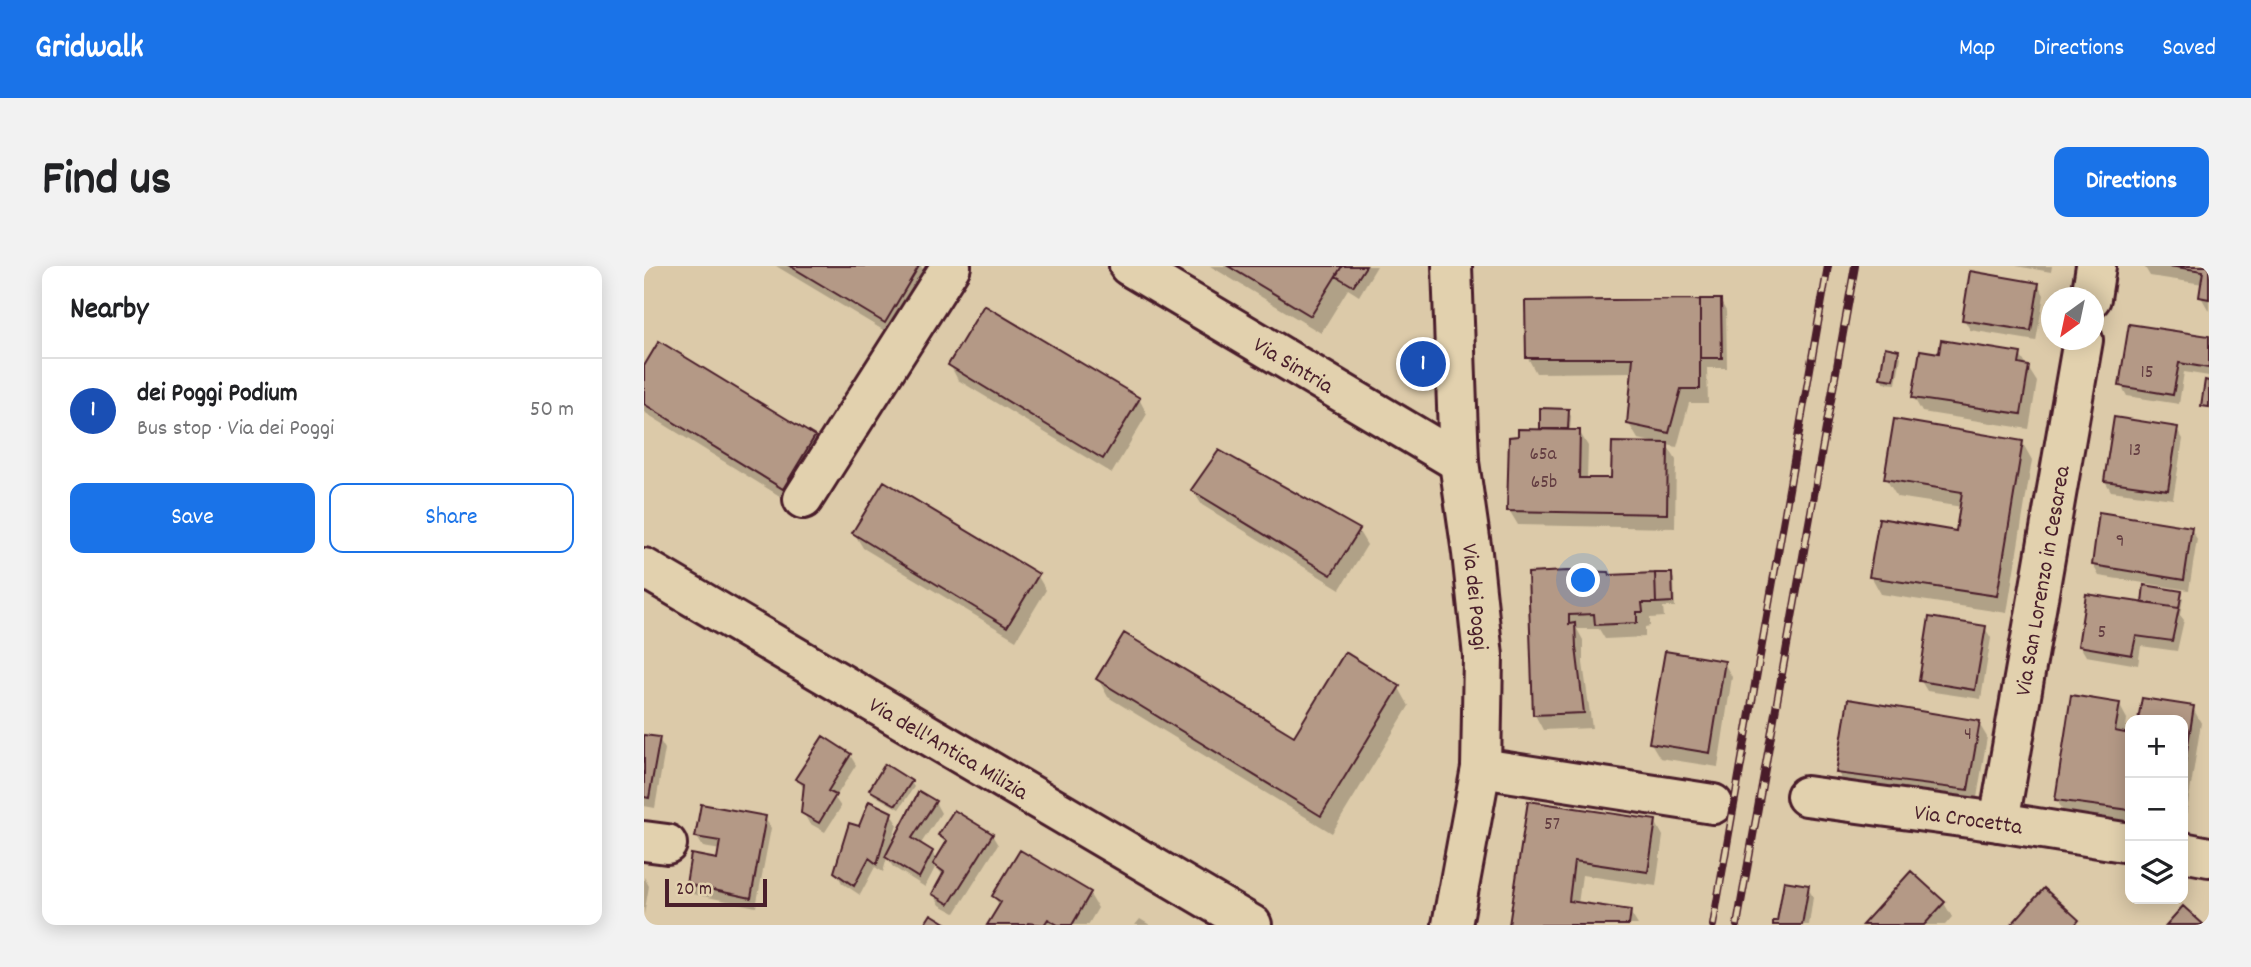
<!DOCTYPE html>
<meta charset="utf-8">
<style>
body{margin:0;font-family:Dekko,sans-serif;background:#f2f2f2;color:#202124}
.controls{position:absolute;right:21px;bottom:21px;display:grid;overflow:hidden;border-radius:14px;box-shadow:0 4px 18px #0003}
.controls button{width:63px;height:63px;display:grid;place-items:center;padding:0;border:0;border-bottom:2px solid #e0e0e0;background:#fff;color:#202124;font:35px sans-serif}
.compass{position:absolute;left:1397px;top:21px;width:63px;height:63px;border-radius:50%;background:#fff;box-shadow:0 4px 18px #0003;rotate:213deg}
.scale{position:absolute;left:21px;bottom:18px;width:102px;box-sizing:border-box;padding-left:7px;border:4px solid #4a1f2b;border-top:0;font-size:19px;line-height:24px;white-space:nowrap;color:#4a1f2b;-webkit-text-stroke:5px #e2d1ae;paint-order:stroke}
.you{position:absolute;left:940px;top:315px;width:24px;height:24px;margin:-18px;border:5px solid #fff;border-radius:50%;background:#1a73e8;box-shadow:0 0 0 10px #1a73e833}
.badge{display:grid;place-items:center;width:46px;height:46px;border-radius:50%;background:#1a73e8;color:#fff;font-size:23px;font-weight:700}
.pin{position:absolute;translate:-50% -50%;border:4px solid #fff;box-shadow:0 2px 7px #0006}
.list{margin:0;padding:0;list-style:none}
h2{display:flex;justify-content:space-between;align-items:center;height:91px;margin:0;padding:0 28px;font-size:30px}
h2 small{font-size:23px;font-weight:400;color:#757577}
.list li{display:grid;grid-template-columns:46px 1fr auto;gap:21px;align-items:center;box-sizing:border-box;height:105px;padding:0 28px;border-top:2px solid #e0e0e0}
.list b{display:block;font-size:26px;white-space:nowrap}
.list p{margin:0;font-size:23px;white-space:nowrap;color:#757577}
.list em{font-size:23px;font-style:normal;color:#757577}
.actions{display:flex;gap:14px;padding:21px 28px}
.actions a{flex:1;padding:16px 0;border:2px solid #1a73e8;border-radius:14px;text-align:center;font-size:24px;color:#1a73e8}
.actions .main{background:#1a73e8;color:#fff}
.icon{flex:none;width:38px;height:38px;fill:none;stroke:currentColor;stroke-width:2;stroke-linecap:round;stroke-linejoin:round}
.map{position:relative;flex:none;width:1565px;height:659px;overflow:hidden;border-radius:14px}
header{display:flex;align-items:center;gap:42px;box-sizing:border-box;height:98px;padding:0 35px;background:#1a73e8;color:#fff}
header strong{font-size:33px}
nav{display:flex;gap:38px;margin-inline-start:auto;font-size:24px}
.intro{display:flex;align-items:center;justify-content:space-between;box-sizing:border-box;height:168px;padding:0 42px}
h1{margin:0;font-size:49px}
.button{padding:18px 32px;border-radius:14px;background:#1a73e8;color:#fff;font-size:24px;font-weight:700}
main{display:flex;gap:42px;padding:0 42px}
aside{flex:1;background:#fff;border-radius:14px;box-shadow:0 4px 18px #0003}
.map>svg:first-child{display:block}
.shadow{fill:#0003}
.building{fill:#b49986;stroke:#4a1f2b;stroke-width:2}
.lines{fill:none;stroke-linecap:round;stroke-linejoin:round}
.minor-casing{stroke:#4a1f2b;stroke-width:44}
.minor{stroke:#e2d1ae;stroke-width:38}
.rail-casing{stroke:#4a1f2b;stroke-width:8}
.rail{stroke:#e2d1ae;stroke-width:5;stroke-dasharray:16;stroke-linecap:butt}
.labels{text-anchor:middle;stroke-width:7;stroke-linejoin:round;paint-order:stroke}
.number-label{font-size:19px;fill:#643e42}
.street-label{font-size:23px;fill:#4a1f2b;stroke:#e2d1ae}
</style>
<header>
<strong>Gridwalk</strong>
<nav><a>Map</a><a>Directions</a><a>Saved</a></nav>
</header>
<div class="intro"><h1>Find us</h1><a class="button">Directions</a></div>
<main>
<aside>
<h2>Nearby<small></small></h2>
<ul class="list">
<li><span class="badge" style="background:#1a4fb4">1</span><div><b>dei Poggi Podium</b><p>Bus stop · Via dei Poggi</p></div><em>50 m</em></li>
</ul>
<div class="actions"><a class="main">Save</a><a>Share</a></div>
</aside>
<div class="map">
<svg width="1565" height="659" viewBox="0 0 1565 659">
<rect width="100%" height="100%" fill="#dccaa9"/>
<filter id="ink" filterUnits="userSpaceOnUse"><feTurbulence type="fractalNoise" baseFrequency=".0143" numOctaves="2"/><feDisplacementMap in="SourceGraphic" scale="14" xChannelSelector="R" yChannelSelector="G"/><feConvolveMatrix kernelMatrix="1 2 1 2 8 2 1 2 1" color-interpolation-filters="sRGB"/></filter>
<g filter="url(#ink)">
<path class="shadow" d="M 132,0 L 277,0 L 284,12 L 249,70 Z
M 566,0 L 733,0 L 715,30 L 704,23 L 677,67 Z
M 1372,0 L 1408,0 L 1407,6 Z
M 1500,0 L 1565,0 L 1565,45 L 1557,31 L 1559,18 L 1506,10 Z
M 1394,18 L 1400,29 L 1392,75 L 1326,64 L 1320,53 Z
M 1076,34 L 1082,45 L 1083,102 L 1063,102 L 1064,137 L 1045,137 L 1033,181 L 1023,179 L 1032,194 L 1031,262 L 874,259 L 865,244 L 899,165 L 898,162 L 924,145 L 927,150 L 926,165 L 935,165 L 944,180 L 943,214 L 969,214 L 1014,177 L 994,173 L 985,158 L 990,106 L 892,107 L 884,92 Z
M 1565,72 L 1565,110 L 1540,106 L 1535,138 L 1483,130 L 1477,119 Z
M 1254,86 L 1257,91 L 1252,118 L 1240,117 L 1237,112 Z
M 1296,89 L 1376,89 L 1393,116 L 1385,163 L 1278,146 L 1270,132 Z
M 306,99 L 495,133 L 503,148 L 468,207 L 314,114 Z
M 0,103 L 170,171 L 179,186 L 147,237 L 0,146 Z
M 1533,163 L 1539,173 L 1529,233 L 1467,225 L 1461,215 Z
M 1378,176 L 1388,194 L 1363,347 L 1237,328 L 1227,310 L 1313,267 L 1318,241 L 1253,231 L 1242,213 Z
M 549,225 L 714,264 L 723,279 L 696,323 L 558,239 Z
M 1547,263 L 1553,273 L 1545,324 L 1455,310 L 1449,299 Z
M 210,267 L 393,309 L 402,324 L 372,374 L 219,282 Z
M 886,308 L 966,310 L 1027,308 L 1030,313 L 1031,341 L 1019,341 L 1020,351 L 1006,352 L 1006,360 L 1001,361 L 1001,371 L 961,373 L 955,363 L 933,363 L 939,374 L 939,397 L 948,462 L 899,464 L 891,449 Z
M 1536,327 L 1539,332 L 1536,349 L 1540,354 L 1533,385 L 1497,380 L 1494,399 L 1442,390 L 1436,380 L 1499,339 Z
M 1341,362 L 1347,372 L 1337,433 L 1283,425 L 1277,415 Z
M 1080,397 L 1088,411 L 1074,501 L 1016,492 L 1007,477 Z
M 454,413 L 651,472 L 755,422 L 765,440 L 688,567 L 464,431 Z
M 1499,434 L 1549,442 L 1557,457 L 1540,564 L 1539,454 L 1496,454 Z
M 1475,438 L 1483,453 L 1481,468 L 1486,469 L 1486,557 L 1421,549 L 1413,534 Z
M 1334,456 L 1343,471 L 1332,538 L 1203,522 L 1194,507 Z
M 0,470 L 15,473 L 21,483 L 11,542 L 0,540 Z
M 206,489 L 212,499 L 191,532 L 197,541 L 181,566 L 165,557 L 159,546 L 161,524 L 153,513 Z
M 267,516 L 270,521 L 255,543 L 230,529 L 227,524 Z
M 276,527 L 291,536 L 297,547 L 276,579 L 288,586 L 293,595 L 302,580 L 296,569 L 348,569 L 354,579 L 311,647 L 296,639 L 290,628 L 299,610 L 292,600 L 281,621 L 249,601 L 243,592 L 239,606 L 231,601 L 216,629 L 198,617 L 192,606 L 217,562 L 247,548 L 253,558 L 247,578 L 249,579 Z
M 885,537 L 1011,555 L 1019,570 L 1012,620 L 938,609 L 934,638 L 986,646 L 994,659 L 867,659 Z
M 121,552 L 127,562 L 112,641 L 49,628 L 43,618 L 75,595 L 77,584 L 59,581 L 53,571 Z
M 0,611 L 5,620 L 0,649 Z
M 1163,620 L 1169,631 L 1165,659 L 1131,659 Z
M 445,627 L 454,642 L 444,659 L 345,659 L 356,641 L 350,630 Z
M 1300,637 L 1308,651 L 1301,659 L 1220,659 Z
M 496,653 L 506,659 L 491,659 Z"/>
<path class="building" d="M 146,0 L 275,0 L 241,57 Z
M 584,0 L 698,0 L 667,50 Z
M 698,0 L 722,0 L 709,20 L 692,10 Z
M 1525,0 L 1565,0 L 1565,33 L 1555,31 L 1559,5 Z
M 1326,5 L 1395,17 L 1387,65 L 1318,54 Z
M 1056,33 L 1077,33 L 1078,92 L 1056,92 Z
M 1056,33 L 1056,123 L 1037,123 L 1025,167 L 983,158 L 989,92 L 882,92 L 881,35 Z
M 340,39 L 496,132 L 459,193 L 304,99 Z
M 1485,58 L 1565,70 L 1565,102 L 1535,97 L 1529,129 L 1475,120 Z
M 1297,74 L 1377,87 L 1375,98 L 1385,100 L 1377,148 L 1268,132 L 1276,84 L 1295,87 Z
M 15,75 L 171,170 L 139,223 L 0,138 L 0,100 Z
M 1241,81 L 1255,84 L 1250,114 L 1236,112 Z
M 1561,114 L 1565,115 L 1565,141 L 1557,140 Z
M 896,142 L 925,143 L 924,163 L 896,163 Z
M 1470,151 L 1534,161 L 1524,224 L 1460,215 Z
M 1250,153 L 1379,175 L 1353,330 L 1225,311 L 1235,252 L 1312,265 L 1318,226 L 1240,213 Z
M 874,163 L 936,164 L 935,212 L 967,212 L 968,176 L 1024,177 L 1023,248 L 863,245 L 865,171 L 874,170 Z
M 575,184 L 716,263 L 687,309 L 547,224 Z
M 240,215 L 395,308 L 363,361 L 208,267 Z
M 1455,246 L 1548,261 L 1540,314 L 1448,299 Z
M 923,305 L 965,306 L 966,309 L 1011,307 L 1012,337 L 998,337 L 999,346 L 993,346 L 993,357 L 951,359 L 950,348 L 925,349 L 925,358 L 931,357 L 932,381 L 940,447 L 889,449 L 884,307 Z
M 1011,307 L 1028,307 L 1029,336 L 1012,337 Z
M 1500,319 L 1538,325 L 1535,342 L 1498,337 Z
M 1442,328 L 1535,342 L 1528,375 L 1492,370 L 1488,389 L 1434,380 Z
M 1285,351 L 1342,360 L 1331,424 L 1275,415 Z
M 480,367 L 650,470 L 701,386 L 756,420 L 677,550 L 452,413 Z
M 1021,385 L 1081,395 L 1066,487 L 1005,477 Z
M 1427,429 L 1476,437 L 1471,465 L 1486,468 L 1486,544 L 1411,534 Z
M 1498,432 L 1550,440 L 1539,510 L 1539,454 L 1494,454 Z
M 1204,433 L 1336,455 L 1324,524 L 1192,507 Z
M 0,469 L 16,471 L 5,532 L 0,531 Z
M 179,470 L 207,488 L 184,525 L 192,529 L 175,557 L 157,547 L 160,518 L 151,513 Z
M 241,498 L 268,515 L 252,539 L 225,524 Z
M 275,525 L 292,535 L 268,572 L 289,585 L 275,612 L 241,591 Z
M 225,535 L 248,546 L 233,598 L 225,592 L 210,620 L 190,606 L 205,557 L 215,560 Z
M 884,535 L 1012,554 L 1004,606 L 930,595 L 925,635 L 987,644 L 985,659 L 865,659 Z
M 57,538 L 122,550 L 107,632 L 42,618 L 47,588 L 73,593 L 76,575 L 51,571 Z
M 310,544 L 349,568 L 305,638 L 288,628 L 300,606 L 289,598 L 303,575 L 294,569 Z
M 376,584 L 447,626 L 428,659 L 414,659 L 404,653 L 400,659 L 384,657 L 383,659 L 343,659 L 357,636 L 348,630 Z
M 1267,605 L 1301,636 L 1280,659 L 1218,659 Z
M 1140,615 L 1165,619 L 1158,659 L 1129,659 L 1129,655 L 1133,655 Z
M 1400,622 L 1435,654 L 1431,659 L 1367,659 Z
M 1539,640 L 1560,659 L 1522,659 Z
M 287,648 L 305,659 L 280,659 Z"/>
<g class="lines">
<defs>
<g id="minor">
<path id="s1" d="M 485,0 L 815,196"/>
<path id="s2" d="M 808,0 L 815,196 L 828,287 L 839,390 L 837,502 L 808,659"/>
<path d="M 1447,32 L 1452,0"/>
<path d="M 159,233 L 307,0"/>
<path id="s3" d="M 0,302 L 608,659"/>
<path d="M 837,502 L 1069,538"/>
<path id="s4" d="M 1162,530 L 1355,556 L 1486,577"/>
<path id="s5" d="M 1355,556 L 1439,74"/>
<path d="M 0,575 L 23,578"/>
<path d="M 1539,586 L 1565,591"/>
</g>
</defs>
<use href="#minor" class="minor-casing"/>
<use href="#minor" class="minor"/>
<defs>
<path id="rail" d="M 1069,659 L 1184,0
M 1093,659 L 1211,0"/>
</defs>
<use href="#rail" class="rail-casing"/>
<use href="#rail" class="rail"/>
</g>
</g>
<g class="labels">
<g class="number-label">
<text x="1503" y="111">15</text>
<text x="1491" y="189">13</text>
<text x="899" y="193">65a</text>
<text x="900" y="221">65b</text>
<text x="1476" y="280">9</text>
<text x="1458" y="371">5</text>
<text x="1324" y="473">4</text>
<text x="908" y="563">57</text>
</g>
<g class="street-label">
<text dy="8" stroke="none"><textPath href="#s1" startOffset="192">Via Sintria</textPath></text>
<text dy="8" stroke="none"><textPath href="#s5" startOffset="245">Via San Lorenzo in Cesarea</textPath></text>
<text dy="8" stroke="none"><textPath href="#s2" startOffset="332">Via dei Poggi</textPath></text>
<text dy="8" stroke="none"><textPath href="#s3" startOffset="354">Via dell'Antica Milizia</textPath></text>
<text dy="8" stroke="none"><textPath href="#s4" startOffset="164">Via Crocetta</textPath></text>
</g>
</g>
</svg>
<div class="controls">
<button>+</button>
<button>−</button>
<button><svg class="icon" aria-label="layers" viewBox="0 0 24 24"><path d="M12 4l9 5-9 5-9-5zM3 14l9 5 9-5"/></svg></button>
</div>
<svg class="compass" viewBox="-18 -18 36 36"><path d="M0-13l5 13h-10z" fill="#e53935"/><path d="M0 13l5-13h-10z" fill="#757577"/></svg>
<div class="scale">20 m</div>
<div class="you"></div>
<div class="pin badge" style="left:779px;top:98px;background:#1a4fb4">1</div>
</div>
</main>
